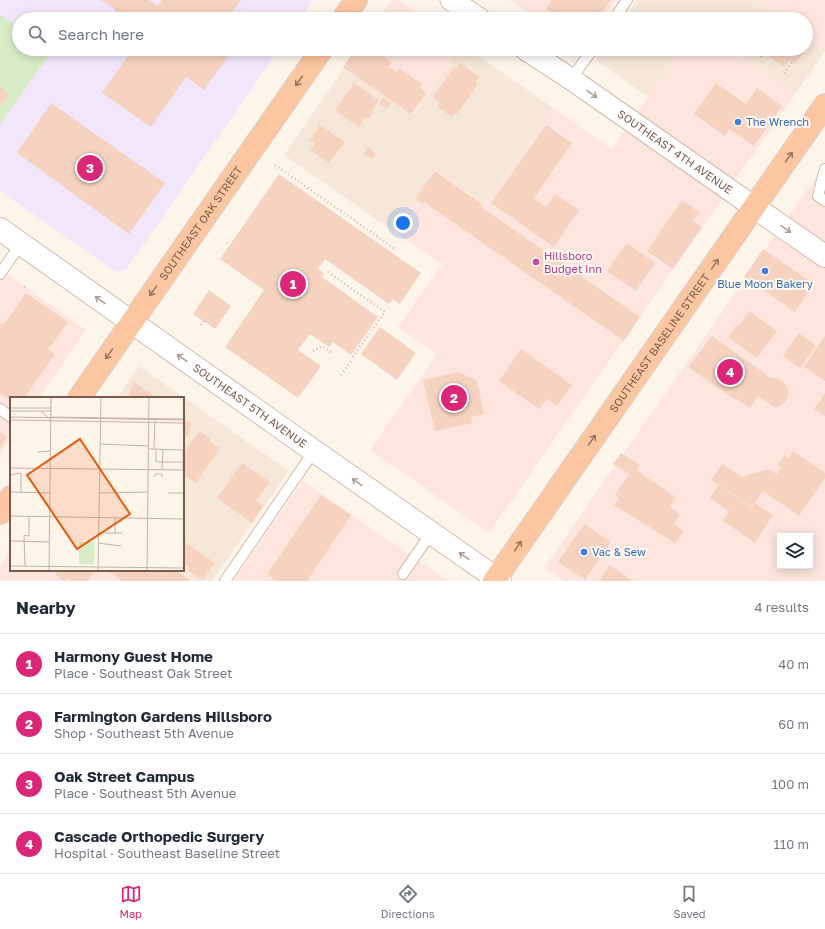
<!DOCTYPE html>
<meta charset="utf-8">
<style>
body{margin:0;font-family:"Golos Text",sans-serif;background:#f6f6f7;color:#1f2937}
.controls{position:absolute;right:12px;bottom:12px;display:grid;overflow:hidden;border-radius:0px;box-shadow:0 2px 10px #0003}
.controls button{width:36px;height:36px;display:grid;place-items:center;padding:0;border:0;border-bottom:1px solid #e0e1e3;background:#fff;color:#1f2937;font:20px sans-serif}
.you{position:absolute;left:403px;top:223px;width:14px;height:14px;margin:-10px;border:3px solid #fff;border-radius:50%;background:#1a73e8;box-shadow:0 0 0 6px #1a73e833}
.badge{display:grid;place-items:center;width:26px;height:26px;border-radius:50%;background:#db2777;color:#fff;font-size:13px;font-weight:700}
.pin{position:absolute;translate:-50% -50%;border:2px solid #fff;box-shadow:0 1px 4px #0006}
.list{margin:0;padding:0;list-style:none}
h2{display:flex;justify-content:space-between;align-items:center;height:52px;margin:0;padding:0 16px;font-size:17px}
h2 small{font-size:13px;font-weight:400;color:#747a83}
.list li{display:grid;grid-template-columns:26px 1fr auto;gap:12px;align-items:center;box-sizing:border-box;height:60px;padding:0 16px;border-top:1px solid #e0e1e3}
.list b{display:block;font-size:15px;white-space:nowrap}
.list p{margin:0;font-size:13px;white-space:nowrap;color:#747a83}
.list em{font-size:13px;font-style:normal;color:#747a83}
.icon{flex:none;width:22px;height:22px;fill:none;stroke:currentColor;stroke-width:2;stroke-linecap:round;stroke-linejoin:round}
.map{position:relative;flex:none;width:825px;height:581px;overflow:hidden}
.search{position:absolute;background:#fff;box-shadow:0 2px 10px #0003;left:12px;right:12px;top:12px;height:44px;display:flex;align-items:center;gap:10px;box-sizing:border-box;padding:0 14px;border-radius:22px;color:#747a83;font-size:15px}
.sheet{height:292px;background:#fff}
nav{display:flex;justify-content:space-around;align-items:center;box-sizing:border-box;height:56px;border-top:1px solid #e0e1e3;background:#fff;font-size:11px;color:#747a83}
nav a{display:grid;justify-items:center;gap:2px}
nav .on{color:#db2777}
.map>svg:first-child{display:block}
.residential{fill:#f6e7d8}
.commercial{fill:#fee6de;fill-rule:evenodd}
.education{fill:#f2e6fb}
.green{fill:#d8edc7}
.building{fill:#f5d3c0}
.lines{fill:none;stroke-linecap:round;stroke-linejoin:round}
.service-casing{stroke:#d2bcae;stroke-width:12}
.minor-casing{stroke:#d2bcae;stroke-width:23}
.tertiary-casing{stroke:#d2bcae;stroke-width:24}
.trunk-casing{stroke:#dad1cd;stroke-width:24}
.path{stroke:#dbb6a2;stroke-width:2.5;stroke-dasharray:1 3;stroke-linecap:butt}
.service{stroke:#fff;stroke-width:10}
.minor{stroke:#fff;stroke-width:21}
.tertiary{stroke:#fff;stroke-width:22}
.trunk{stroke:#fcc6a0;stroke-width:22}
.oneway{stroke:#9b7560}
.oneway2{stroke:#b09c93}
.shop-dot{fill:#3f7fe0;stroke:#fff9f2;stroke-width:1.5}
.hotel-dot{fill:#d1479c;stroke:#fff9f2;stroke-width:1.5}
.labels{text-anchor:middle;stroke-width:4;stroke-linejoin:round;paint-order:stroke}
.shop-label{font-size:11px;fill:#366cbe;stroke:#fff9f2;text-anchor:start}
.street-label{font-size:11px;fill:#7b5a4b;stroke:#fff9f2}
.hotel-label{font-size:11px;fill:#b23c85;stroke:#fff9f2;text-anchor:start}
.inset-road{fill:none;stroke:#c6b2a5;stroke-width:1}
.view{fill:#e8590c;fill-opacity:0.15;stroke:#e8590c;stroke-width:2}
.inset-edge{fill:none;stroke:#7b5a4b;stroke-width:2}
</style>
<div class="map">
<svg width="825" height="581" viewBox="0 0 825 581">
<rect width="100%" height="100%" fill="#fef5ea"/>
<path class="residential" d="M 637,0 L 755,0 L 782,19 L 624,19 Z
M 806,36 L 825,49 L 825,51 L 796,93 L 732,49 L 806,49 Z
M 460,49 L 468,49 L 552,107 L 484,204 L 435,170 L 393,231 L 284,155 L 345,67 L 414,115 Z
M 603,49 L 681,49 L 648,97 L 596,60 Z
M 139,366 L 289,471 L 212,581 L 194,581 L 178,570 L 183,570 L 183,398 L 117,398 Z"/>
<path class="commercial" d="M 392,0 L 398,0 L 425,19 L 378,19 Z
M 510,0 L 616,0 L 602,19 L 537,19 Z
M 755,0 L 825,0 L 825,49 L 806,36 L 806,19 L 782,19 Z
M 357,49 L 460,49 L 414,115 L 345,67 Z
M 681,49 L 732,49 L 796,93 L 489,533 L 370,450 L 437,354 L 398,327 L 442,265 L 393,231 L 435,170 L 484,204 L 552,107 L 612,149 Z
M 825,164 L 825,581 L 564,581 L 544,568 ZM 780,536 L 810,536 L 810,566 L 780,566 Z
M 0,269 L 86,330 L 39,398 L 11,398 L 11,438 L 0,454 Z
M 303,481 L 448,581 L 233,581 Z
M 11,550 L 11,570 L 178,570 L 194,581 L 0,581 L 0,566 Z"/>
<path class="education" d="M 0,0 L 313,0 L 300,19 L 19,19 L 19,49 L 279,49 L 126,270 L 116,272 L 0,191 Z"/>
<path class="green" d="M 0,15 L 19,28 L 19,49 L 48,49 L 52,51 L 0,124 Z"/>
<path class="building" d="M 101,0 L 149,0 L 158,6 L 162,0 L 241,0 L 227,19 L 110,19 L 116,10 Z
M 552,0 L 611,0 L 597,19 L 560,19 L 546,9 Z
M 133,49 L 219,49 L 228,56 L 204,90 L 186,77 L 151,127 L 102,93 Z
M 356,49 L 364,49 L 366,50 L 367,49 L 372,49 L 391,62 L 389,67 L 397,72 L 399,68 L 422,84 L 420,88 L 426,93 L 411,114 L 343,67 Z
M 754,49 L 804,49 L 805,50 L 795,64 L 789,60 L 784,67 L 762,52 L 761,54 Z
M 460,63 L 479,77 L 475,82 L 478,84 L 457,114 L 455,113 L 452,117 L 437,106 L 440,102 L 433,97 L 454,67 L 456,68 Z
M 354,83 L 379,100 L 371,111 L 373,112 L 369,119 L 365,117 L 359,127 L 335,110 Z
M 716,83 L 746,104 L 757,88 L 782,106 L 754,146 L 729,129 L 725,136 L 694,114 Z
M 0,87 L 9,94 L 0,107 Z
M 383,97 L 391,103 L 387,109 L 379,104 Z
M 51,103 L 165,183 L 129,234 L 17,153 Z
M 320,125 L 345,142 L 329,163 L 310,150 L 315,144 L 310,140 Z
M 546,125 L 572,143 L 534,198 L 546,207 L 555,194 L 579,210 L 554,247 L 491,203 Z
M 368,147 L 376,154 L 373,159 L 363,154 Z
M 435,171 L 483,205 L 481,207 L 640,317 L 624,341 L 424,202 L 423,204 L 415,199 Z
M 279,174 L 421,273 L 400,304 L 393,299 L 389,304 L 325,259 L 318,269 L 324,274 L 322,277 L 378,317 L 351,355 L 333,342 L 329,347 L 310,334 L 298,350 L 321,366 L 298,398 L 225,347 L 264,290 L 220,259 Z
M 682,200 L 699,212 L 693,221 L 702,227 L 673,269 L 647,251 Z
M 627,243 L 655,263 L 636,291 L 607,271 Z
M 763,249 L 814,284 L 795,312 L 744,277 Z
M 209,290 L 231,306 L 215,329 L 193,314 Z
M 26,293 L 68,322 L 48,350 L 55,354 L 24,398 L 11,398 L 11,401 L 0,394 L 0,324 L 5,323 Z
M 749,311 L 777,331 L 757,358 L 728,337 L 737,324 L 739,325 Z
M 380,327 L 416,353 L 397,380 L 361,354 Z
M 799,333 L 816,346 L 800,368 L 783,356 Z
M 712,336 L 771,378 L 776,378 L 782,381 L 786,385 L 788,391 L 788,396 L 785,402 L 776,408 L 758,396 L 750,408 L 737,399 L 736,400 L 688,367 Z
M 825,336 L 825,381 L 804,367 Z
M 521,349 L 572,385 L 557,406 L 547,399 L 539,409 L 499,381 Z
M 459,372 L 477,381 L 484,414 L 471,417 L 472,423 L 435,431 L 423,380 Z
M 134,382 L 157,398 L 126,398 L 131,391 L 129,390 Z
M 825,393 L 825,416 L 814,409 Z
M 183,418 L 192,424 L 188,430 L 190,431 L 183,441 Z
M 199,431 L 211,439 L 209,441 L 220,448 L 196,483 L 183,474 L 183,454 Z
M 0,432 L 7,437 L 0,448 Z
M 793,451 L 825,473 L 825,478 L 799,516 L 763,491 L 752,507 L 711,480 L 722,464 L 742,477 L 768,469 L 777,474 L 781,467 L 778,465 L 785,455 L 789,458 Z
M 621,453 L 640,465 L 636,470 L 676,497 L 670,507 L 680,514 L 674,524 L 684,531 L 675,543 L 614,505 L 619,498 L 615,495 L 629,474 L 613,464 Z
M 242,463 L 270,482 L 256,501 L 263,506 L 252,523 L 217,498 Z
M 718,485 L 752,508 L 755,503 L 773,515 L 755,543 L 723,521 L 729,511 L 710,498 Z
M 321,495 L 351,515 L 307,581 L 277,581 L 267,574 Z
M 584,524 L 611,542 L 585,580 L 558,562 Z
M 183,541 L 215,563 L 203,580 L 187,570 L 189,567 L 183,563 Z
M 609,565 L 633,581 L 599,581 Z
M 56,570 L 95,570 L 88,581 L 72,581 L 68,578 L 65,581 L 64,581 L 55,575 L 58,571 Z
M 106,570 L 176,570 L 191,581 L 122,581 Z"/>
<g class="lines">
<defs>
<path id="service" d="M 614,19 L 627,0
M 571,79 L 593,49
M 825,169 L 818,196 L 825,201
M 0,274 L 21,243
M 0,409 L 11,417
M 403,574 L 431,533
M 225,581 L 314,451"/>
<g id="minor">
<path d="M 451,0 L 480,19"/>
<path id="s1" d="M 525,49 L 571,79 L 754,207"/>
</g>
<g id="tertiary">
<path d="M 754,207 L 825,256"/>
<path id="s2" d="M 0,229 L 314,451 L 500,581"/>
</g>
<g id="trunk">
<path d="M 343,19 L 356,0"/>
<path id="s3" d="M 79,398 L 322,49"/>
<path d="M 0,513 L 11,497"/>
<path id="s4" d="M 494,581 L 825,105"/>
</g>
</defs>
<use href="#service" class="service-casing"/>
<use href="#minor" class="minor-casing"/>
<use href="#tertiary" class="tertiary-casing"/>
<use href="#trunk" class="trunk-casing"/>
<path class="path" d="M 761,57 L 763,54 L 761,53
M 784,73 L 792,62
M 275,165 L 395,249
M 226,243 L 229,245
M 328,272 L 385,312 L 352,358
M 24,287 L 26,286
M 201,325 L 204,321
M 313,351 L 322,346 L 332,353
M 341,375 L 351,361"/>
<use href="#service" class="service"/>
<use href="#minor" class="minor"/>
<use href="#tertiary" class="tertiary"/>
<use href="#trunk" class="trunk"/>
</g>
<defs><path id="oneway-shaft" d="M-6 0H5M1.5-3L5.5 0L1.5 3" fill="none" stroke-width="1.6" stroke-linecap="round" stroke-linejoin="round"/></defs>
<g class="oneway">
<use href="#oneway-shaft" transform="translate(299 81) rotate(125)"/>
<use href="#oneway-shaft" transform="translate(789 157) rotate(-55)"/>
<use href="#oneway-shaft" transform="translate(715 264) rotate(-55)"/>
<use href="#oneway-shaft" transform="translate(153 291) rotate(125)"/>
<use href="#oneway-shaft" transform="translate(109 354) rotate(125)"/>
<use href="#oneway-shaft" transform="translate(592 440) rotate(-55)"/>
<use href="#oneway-shaft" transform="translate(518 546) rotate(-55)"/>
</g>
<g class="oneway2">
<use href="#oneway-shaft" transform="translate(592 94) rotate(35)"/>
<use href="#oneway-shaft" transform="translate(786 229) rotate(35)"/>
<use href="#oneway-shaft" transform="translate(100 300) rotate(-145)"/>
<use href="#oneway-shaft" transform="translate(182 358) rotate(-145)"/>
<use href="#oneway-shaft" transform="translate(357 482) rotate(-145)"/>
<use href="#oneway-shaft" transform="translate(464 556) rotate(-145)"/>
</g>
<g class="shop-dot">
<circle cx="738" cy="122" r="4"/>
<circle cx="765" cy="271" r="4"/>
<circle cx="584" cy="552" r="4"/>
</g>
<circle class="hotel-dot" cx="536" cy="262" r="4"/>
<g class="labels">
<g class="shop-label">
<text x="746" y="126">The Wrench</text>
<text x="765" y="288" text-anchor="middle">Blue Moon Bakery</text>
<text x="592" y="556">Vac &amp; Sew</text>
</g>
<g class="street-label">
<text dy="4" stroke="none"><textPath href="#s1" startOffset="182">SOUTHEAST 4TH AVENUE</textPath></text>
<text dy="4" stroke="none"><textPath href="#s3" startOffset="213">SOUTHEAST OAK STREET</textPath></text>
<text dy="4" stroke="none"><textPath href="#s4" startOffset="290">SOUTHEAST BASELINE STREET</textPath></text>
<text dy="4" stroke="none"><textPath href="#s2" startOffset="306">SOUTHEAST 5TH AVENUE</textPath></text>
</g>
<g class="hotel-label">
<text x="544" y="260">Hillsboro<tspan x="544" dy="13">Budget Inn</tspan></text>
</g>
</g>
<g transform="translate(10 397)">
<rect width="174" height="174" fill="#fef5ea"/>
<path d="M 69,145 L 85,145 L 84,167 L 69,167 Z" fill="#d8edc7"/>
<path class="inset-road" d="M 0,11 L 41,11M 0,14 L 41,14M 31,14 L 40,22M 0,20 L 174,23M 41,20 L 174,22M 0,23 L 174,26M 90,47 L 138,49M 139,52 L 174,53M 144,52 L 145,23M 146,52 L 146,65 L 174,65M 28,55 L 40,54M 0,71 L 174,73M 152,73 L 153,52M 173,73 L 173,53M 0,78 L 11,76 L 11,95M 145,80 L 145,77 L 152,77 L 152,80M 0,95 L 40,96M 89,96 L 138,95M 158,96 L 174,96M 0,119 L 174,122M 88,136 L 112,136M 105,136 L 105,121M 0,144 L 39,145M 88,146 L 111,149M 0,169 L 174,171M 15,169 L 14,138 L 19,139 L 19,120M 39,174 L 41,0M 88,174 L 91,0M 137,174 L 139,0"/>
<path class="view" d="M 70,42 L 120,117 L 67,152 L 17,78 Z"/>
<rect width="174" height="174" class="inset-edge"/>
</g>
</svg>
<div class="controls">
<button><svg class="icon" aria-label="layers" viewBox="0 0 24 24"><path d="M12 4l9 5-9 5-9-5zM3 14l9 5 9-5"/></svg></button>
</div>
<div class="you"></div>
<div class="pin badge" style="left:293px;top:284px">1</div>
<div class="pin badge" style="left:454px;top:398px">2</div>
<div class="pin badge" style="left:90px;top:168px">3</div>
<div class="pin badge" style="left:730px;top:372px">4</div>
<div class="search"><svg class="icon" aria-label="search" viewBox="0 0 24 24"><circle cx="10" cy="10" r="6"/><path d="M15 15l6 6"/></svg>Search here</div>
</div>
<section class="sheet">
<h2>Nearby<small>4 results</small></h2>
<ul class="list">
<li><span class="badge">1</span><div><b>Harmony Guest Home</b><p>Place · Southeast Oak Street</p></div><em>40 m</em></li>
<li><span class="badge">2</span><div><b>Farmington Gardens Hillsboro</b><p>Shop · Southeast 5th Avenue</p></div><em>60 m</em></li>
<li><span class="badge">3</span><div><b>Oak Street Campus</b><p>Place · Southeast 5th Avenue</p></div><em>100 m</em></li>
<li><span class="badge">4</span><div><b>Cascade Orthopedic Surgery</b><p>Hospital · Southeast Baseline Street</p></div><em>110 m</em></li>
</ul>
</section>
<nav>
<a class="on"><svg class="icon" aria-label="map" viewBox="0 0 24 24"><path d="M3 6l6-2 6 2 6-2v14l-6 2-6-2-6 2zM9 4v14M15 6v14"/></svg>Map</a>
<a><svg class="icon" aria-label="directions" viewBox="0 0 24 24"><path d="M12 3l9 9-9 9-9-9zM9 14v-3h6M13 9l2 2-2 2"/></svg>Directions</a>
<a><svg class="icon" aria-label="saved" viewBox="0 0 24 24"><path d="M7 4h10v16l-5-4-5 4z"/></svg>Saved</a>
</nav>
